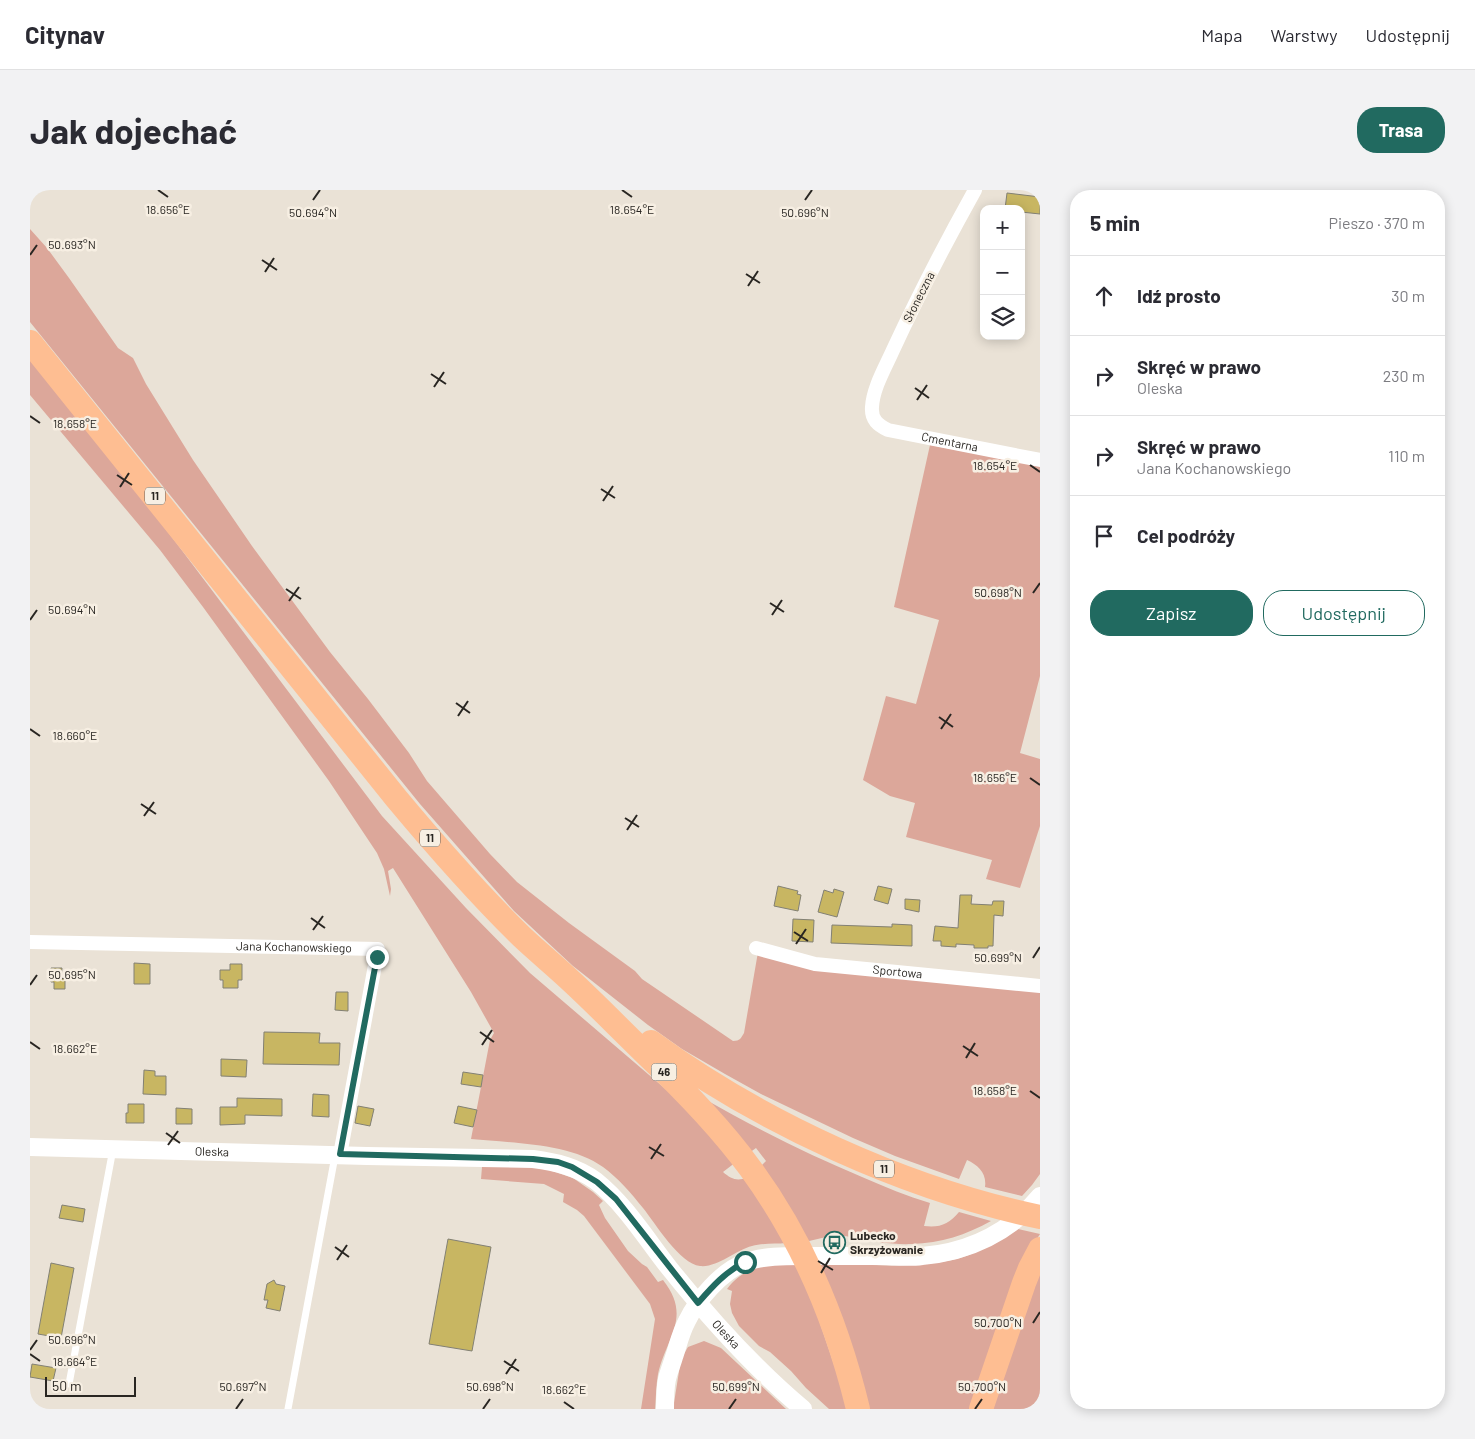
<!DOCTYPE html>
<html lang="pl">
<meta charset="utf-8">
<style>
body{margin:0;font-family:Barlow,sans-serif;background:#f2f2f3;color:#2b2b33}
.controls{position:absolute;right:15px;top:15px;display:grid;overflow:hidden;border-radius:10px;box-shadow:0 2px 12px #0003}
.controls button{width:45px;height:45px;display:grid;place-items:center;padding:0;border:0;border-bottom:1px solid #e1e1e2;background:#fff;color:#2b2b33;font:25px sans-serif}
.scale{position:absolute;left:15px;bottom:12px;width:91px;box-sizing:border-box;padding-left:5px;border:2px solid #292622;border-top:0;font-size:14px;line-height:18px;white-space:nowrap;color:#292622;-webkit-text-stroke:4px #f7efe3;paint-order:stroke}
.stop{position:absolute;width:15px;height:15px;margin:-11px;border:4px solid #216a60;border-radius:50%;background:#fff}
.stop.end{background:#216a60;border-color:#fff;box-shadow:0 1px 5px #0008}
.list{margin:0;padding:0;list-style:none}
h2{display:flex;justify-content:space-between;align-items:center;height:65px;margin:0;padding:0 20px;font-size:21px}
h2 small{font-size:16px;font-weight:400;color:#7c7c81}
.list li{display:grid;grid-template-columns:32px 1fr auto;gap:15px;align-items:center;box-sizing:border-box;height:80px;padding:0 20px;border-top:1px solid #e1e1e2}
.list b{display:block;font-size:19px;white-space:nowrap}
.list p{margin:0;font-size:16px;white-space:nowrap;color:#7c7c81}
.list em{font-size:16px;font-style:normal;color:#7c7c81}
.actions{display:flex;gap:10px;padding:15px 20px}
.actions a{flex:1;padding:11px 0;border:1px solid #216a60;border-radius:20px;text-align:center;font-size:18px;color:#216a60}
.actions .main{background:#216a60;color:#fff}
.icon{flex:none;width:28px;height:28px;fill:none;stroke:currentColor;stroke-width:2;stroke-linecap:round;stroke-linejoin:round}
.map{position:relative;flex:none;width:1010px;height:1219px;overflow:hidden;border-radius:20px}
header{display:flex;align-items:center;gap:30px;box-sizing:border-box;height:70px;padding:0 25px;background:#fff;border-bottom:1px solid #e1e1e2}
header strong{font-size:24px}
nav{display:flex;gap:28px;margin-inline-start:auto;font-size:18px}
.intro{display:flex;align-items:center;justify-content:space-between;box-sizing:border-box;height:120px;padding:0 30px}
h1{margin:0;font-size:35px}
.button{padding:12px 22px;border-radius:20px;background:#216a60;color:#fff;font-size:18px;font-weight:700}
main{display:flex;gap:30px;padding:0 30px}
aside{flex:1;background:#fff;border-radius:20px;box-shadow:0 2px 12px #0003}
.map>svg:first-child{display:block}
.green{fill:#dca79a}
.building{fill:#c8b662;stroke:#828074}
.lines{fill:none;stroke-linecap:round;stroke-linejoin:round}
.service{stroke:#fff;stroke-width:7}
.minor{stroke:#fff;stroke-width:14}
.tertiary{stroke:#fff;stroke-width:18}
.trunk{stroke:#febe92;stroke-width:24}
.route{stroke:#216a60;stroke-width:6}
.ticks{fill:none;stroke:#292622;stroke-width:2}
.labels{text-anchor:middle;stroke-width:5;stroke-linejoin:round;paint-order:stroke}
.shield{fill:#f7efe3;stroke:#67625c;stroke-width:1}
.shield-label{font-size:11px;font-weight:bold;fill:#292622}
.street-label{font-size:12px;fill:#292622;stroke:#f7efe3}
.poi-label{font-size:12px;font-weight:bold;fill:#292622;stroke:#f7efe3;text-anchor:start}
.ticks-label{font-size:12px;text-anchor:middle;fill:#292622;stroke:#f7efe3;stroke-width:5;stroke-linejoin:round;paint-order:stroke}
</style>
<header>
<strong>Citynav</strong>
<nav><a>Mapa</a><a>Warstwy</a><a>Udostępnij</a></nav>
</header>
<div class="intro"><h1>Jak dojechać</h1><a class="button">Trasa</a></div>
<main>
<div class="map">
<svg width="1010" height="1219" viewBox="0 0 1010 1219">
<rect width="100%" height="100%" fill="#eae2d6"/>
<path class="green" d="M 0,39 L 17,58 L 39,88 L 88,158 L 103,168 L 116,194 L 163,270 L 222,356 L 300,462 L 338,509 L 379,563 L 397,591 L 460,664 L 487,692 L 539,733 L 605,781 L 612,789 L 703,851 C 710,851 711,848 714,843 L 728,762 L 1010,801 L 1010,984 L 1002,995 L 992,1006 L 955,997 C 957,983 948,975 937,970 L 929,989 L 865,966 L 823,948 L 731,904 L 695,884 L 652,859 L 618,835 L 543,776 L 514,749 L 484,721 L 390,614 L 0,132 Z
M 0,168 L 111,306 L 352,626 L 436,718 L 500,783 L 653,914 L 706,972 L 693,982 C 701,989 708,992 717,987 L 756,1053 C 746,1054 733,1053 722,1056 C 706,1060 687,1078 670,1076 C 650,1074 625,1033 613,1018 C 601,1003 588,988 573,977 C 540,953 481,953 441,949 L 460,850 L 464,843 L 441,802 L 363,678 L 358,681 L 361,699 L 360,706 L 354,679 L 347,663 L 299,591 L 173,417 L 130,360 L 0,205 Z
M 900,255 L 1010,276 L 1010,486 L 990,563 L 1010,569 L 1010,636 L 990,698 L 956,689 L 962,670 L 876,647 L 885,613 L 860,606 L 833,590 L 856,506 L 886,514 L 909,430 L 864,417 Z
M 671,907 C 723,937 777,964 832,987 C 855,997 877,1006 900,1013 L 894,1036 C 910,1038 919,1034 929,1022 L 961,1031 C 936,1045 911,1053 882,1054 C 863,1055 843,1051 824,1049 C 809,1041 791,1049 775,1052 L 729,978 L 736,971 L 726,958 L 719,963 Z
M 452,977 L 510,977 L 543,988 L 563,1002 L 573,1011 L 569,1015 L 575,1028 L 598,1061 L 612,1074 L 617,1077 L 628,1092 L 633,1090 C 662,1127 637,1146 628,1184 C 626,1195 626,1208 625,1219 L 611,1219 L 625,1129 L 620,1114 L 554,1026 L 547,1020 L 533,1012 L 534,1004 L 514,994 L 451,989 Z
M 988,1039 L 1010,1044 L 998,1063 L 941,1219 L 836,1219 L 786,1073 C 831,1074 887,1080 930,1068 C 951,1062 970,1049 988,1039 Z
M 769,1071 L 819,1219 L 799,1219 L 776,1198 L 761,1181 L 740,1162 L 729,1156 L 709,1136 L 702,1123 L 700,1114 L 702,1101 L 697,1099 C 714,1075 742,1074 769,1071 Z
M 1010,1078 L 1010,1219 L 963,1219 Z
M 674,1151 L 691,1158 L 756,1219 L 643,1219 L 651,1169 L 658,1157 Z"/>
<path class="building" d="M 977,3 L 1010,7 L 1010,24 L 991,22 L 991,19 L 975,19 Z
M 748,696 L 768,701 L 767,704 L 771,705 L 768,721 L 744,716 Z
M 848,696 L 862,699 L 858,714 L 844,710 Z
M 804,699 L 814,702 L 807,727 L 788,722 L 794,700 L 803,703 Z
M 930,705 L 942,705 L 941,714 L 962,715 L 963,711 L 974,711 L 973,726 L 964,725 L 963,756 L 958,756 L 958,758 L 944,758 L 944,755 L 926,754 L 926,757 L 911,756 L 911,751 L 903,751 L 905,736 L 928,738 Z
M 875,709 L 890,710 L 889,722 L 875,719 Z
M 763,729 L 784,730 L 783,752 L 762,751 Z
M 862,734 L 882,735 L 882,756 L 801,753 L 802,735 L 862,737 Z
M 104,773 L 120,774 L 120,794 L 104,794 Z
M 200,774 L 212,774 L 212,790 L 208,790 L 208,798 L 193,798 L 193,790 L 190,790 L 190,780 L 200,780 Z
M 21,778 L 32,778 L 31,789 L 35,789 L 35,799 L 24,799 L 24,792 L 21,792 Z
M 306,802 L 318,802 L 318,821 L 305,820 Z
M 234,842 L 290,843 L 289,853 L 310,853 L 309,875 L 233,874 Z
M 191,869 L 217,870 L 216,887 L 191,886 Z
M 114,880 L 125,881 L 125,886 L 136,886 L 136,905 L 113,904 Z
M 433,882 L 453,885 L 451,897 L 431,894 Z
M 283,904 L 299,905 L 299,927 L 282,926 Z
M 207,908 L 252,909 L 252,926 L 215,925 L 215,934 L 190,935 L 190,917 L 207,917 Z
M 98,914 L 114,914 L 114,933 L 96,933 L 96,923 L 98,923 Z
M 328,916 L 344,919 L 340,936 L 325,933 Z
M 428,916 L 447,920 L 443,937 L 424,933 Z
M 146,918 L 162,919 L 162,934 L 146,934 Z
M 32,1015 L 55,1019 L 53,1032 L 29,1028 Z
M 418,1049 L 461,1057 L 442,1161 L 399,1154 Z
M 21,1073 L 44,1078 L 31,1148 L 8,1144 Z
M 244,1090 L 246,1094 L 255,1096 L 250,1121 L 236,1118 L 238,1110 L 234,1110 L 237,1094 Z
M 2,1174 L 26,1178 L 23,1191 L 0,1187 Z"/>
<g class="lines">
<path class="service" d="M 39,1194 L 83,959
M 258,1219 L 305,966"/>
<g class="minor">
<path id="s1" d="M 945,0 C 916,52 888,106 863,160 C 855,178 843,198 842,217 C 841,230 848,235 858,240 L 1010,270"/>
<path id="s2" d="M 0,752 L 348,759 L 310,965"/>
<path id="s3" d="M 726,758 L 785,774 L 1010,796"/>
</g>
<g class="tertiary">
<path id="s4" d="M 0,957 L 337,966 L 503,969 C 526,972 547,977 566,991 C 595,1014 617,1050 640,1079 C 680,1129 723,1177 773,1219"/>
<path d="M 635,1219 C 635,1209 635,1198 637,1189 C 639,1181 642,1174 644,1167 C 648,1155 651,1142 657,1131 C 667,1110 692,1081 714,1073 C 733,1065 762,1066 782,1066 C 803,1066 825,1066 846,1066 C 862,1066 877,1068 892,1066 C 939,1062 980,1042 1010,1006"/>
</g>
<path class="trunk" d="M 0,152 L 366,608 C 406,656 447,703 492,747 C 508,762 525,776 541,791 C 567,815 592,841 617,865 C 654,900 690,937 720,978 C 773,1050 807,1132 828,1219
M 621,852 C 732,933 876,999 1010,1027
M 951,1219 L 994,1093 L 1000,1078 L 1010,1059"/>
</g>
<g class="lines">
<path class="route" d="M 347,767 L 310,964 L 503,969 L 528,972 L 542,977 L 567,992 L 586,1009 L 668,1113 C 682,1097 695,1082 715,1072"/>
</g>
<path class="ticks" d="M 128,0 L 138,7M 592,0 L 602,7M 283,10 L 290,0M 775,10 L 782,0M 0,65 L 7,55M 232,70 L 247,80M 235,82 L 244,68M 716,84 L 730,93M 718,96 L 728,81M 401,184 L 416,194M 404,197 L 414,182M 885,198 L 899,208M 887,210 L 897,195M 0,226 L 10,233M 1000,275 L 1010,282M 87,285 L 102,295M 90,297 L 99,283M 571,299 L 585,308M 573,311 L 583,296M 256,399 L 271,409M 1003,403 L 1010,393M 259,411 L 269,397M 740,413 L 754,422M 742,425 L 752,410M 0,430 L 7,420M 426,513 L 440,523M 428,526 L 438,511M 909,527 L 923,537M 0,539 L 10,546M 911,539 L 921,524M 1000,588 L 1010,595M 111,614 L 126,624M 114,626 L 124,612M 595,628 L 609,637M 597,640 L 607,625M 281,728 L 295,738M 283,740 L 293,726M 764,742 L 778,751M 766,754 L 776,739M 1003,768 L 1010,757M 0,795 L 7,785M 450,842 L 464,852M 0,852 L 10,859M 452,855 L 462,840M 933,856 L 948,866M 936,868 L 945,853M 1000,901 L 1010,908M 136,943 L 150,953M 138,955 L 148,941M 619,957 L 634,966M 621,969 L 631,954M 305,1057 L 319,1067M 307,1070 L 317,1055M 788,1071 L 803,1080M 791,1083 L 800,1068M 1003,1133 L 1010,1122M 0,1160 L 7,1150M 0,1164 L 10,1171M 474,1171 L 489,1181M 476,1184 L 486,1169M 534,1212 L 544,1219M 206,1219 L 213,1209M 453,1219 L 460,1209M 699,1219 L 706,1209M 945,1219 L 952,1209"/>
<defs>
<symbol id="bus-ring" viewBox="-11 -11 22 22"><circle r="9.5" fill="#f7efe3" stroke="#216a60" stroke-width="1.5"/><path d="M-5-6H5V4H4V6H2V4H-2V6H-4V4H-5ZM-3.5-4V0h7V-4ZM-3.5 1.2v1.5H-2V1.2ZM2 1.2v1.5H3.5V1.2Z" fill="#216a60"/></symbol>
</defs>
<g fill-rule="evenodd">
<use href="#bus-ring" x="792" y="1040" width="25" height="25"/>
</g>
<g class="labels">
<g class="shield">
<rect x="115" y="297.5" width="20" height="17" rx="4"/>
<rect x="390" y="639.5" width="20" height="17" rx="4"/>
<rect x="621.5" y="873.5" width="25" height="17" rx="4"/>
<rect x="844" y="970.5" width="20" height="17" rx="4"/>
</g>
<g class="shield-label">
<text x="125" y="310">11</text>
<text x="400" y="652">11</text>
<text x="634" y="886">46</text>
<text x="854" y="983">11</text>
</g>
<g class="street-label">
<text transform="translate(889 107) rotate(-63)" y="4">Słoneczna</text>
<text dy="4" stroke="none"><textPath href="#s1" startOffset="334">Cmentarna</textPath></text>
<text dy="4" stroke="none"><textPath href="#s2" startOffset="264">Jana Kochanowskiego</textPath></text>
<text dy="4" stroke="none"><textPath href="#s3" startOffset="144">Sportowa</textPath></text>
<text dy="4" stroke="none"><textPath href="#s4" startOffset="182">Oleska</textPath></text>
<text dy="4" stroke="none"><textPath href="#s4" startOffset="772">Oleska</textPath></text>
</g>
<g class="poi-label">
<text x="820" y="1050">Lubecko<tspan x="820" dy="14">Skrzyżowanie</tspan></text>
</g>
</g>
<g class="ticks-label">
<text x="138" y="24">18.656°E</text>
<text x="602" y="24">18.654°E</text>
<text x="283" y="27">50.694°N</text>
<text x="775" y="27">50.696°N</text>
<text x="42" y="59">50.693°N</text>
<text x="45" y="238">18.658°E</text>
<text x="965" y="280">18.654°E</text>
<text x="968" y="407">50.698°N</text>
<text x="42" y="424">50.694°N</text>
<text x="45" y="550">18.660°E</text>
<text x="965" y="592">18.656°E</text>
<text x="968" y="772">50.699°N</text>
<text x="42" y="789">50.695°N</text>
<text x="45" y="863">18.662°E</text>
<text x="965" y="905">18.658°E</text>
<text x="968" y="1137">50.700°N</text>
<text x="42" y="1154">50.696°N</text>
<text x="45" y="1176">18.664°E</text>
<text x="213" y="1201">50.697°N</text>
<text x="460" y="1201">50.698°N</text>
<text x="706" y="1201">50.699°N</text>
<text x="952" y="1201">50.700°N</text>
<text x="534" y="1204">18.662°E</text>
</g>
</svg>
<div class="controls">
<button>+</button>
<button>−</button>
<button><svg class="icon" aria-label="layers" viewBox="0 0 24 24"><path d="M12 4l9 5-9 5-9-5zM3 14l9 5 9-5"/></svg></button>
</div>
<div class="scale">50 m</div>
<div class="stop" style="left:715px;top:1072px"></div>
<div class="stop end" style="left:347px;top:767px"></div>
</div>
<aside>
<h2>5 min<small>Pieszo · 370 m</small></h2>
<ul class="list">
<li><svg class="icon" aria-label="ahead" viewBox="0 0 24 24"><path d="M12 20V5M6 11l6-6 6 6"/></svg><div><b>Idź prosto</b></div><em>30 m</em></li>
<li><svg class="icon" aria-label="right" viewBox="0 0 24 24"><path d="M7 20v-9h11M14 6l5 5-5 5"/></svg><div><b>Skręć w prawo</b><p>Oleska</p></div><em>230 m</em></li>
<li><svg class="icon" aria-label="right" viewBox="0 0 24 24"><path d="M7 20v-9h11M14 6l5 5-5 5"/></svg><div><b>Skręć w prawo</b><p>Jana Kochanowskiego</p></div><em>110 m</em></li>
<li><svg class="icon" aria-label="arrive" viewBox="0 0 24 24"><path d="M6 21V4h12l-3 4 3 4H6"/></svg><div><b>Cel podróży</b></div></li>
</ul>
<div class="actions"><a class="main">Zapisz</a><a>Udostępnij</a></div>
</aside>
</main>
